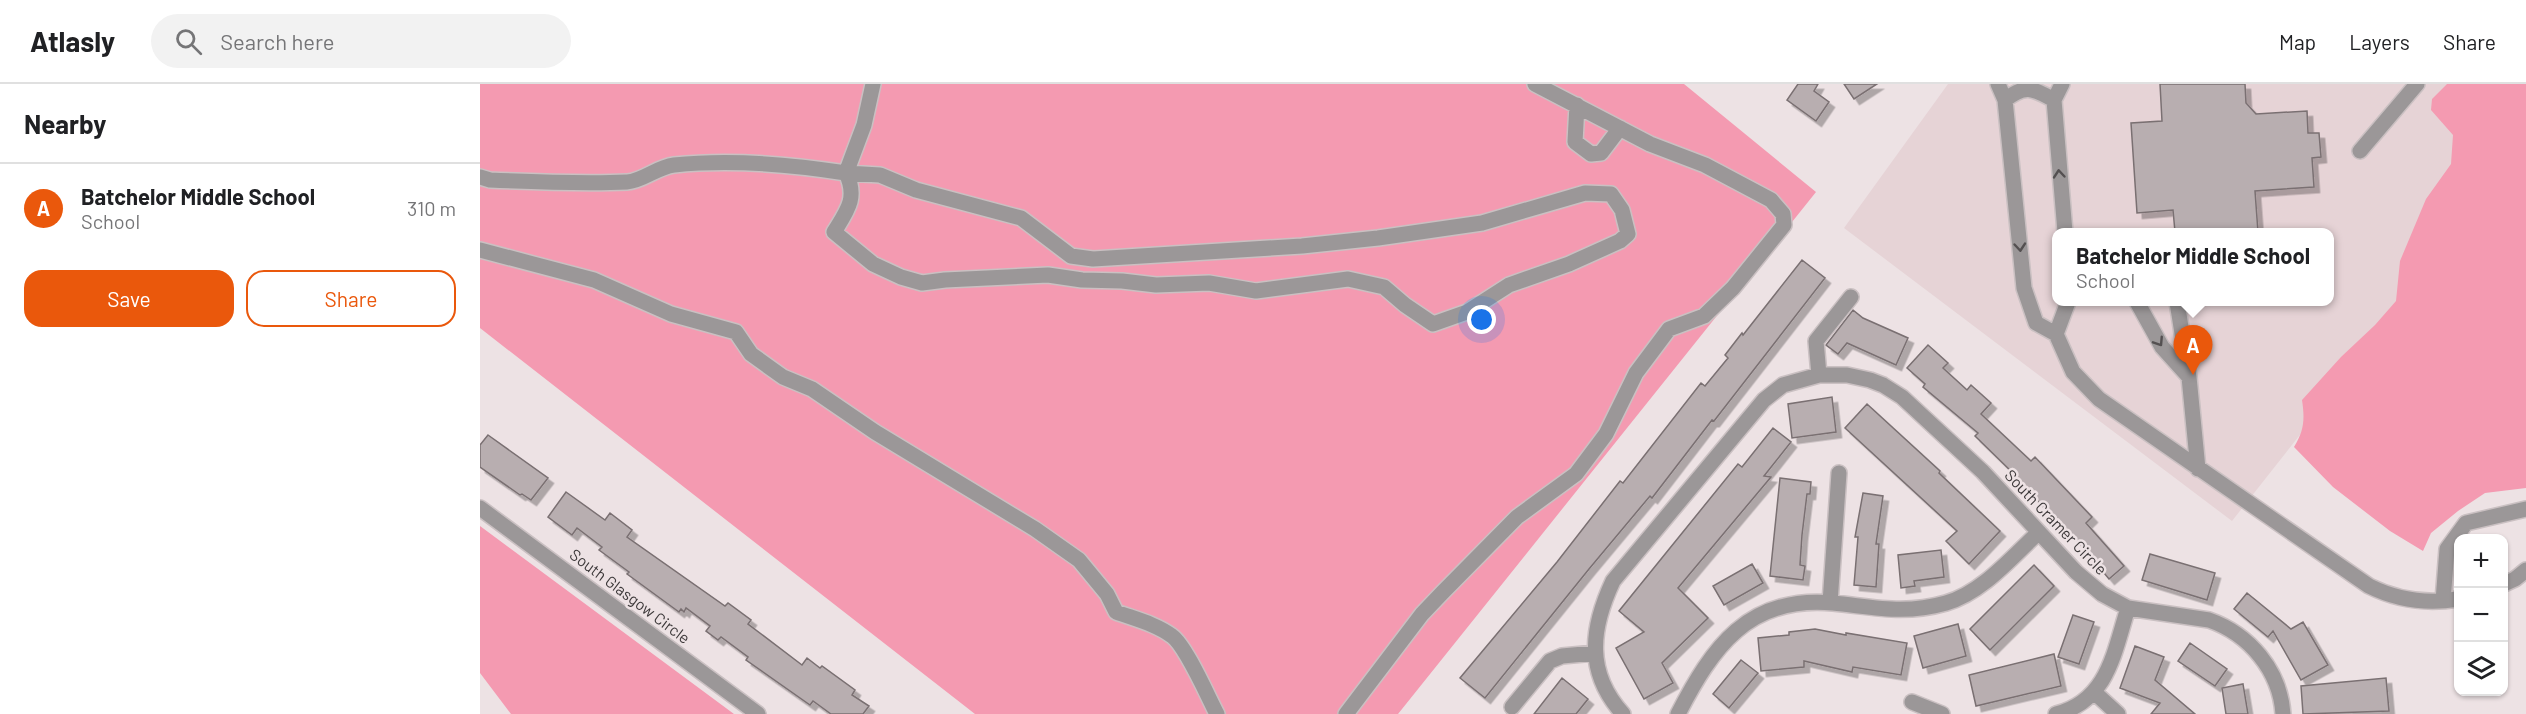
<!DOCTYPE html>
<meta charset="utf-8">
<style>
body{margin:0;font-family:Barlow,sans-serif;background:#f2f2f2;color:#202124}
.controls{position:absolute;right:18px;bottom:18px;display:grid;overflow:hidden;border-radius:12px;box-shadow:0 2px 4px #0004}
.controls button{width:54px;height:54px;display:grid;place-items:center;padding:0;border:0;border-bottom:2px solid #e0e0e0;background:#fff;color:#202124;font:30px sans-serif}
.you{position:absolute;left:1002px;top:236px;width:21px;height:21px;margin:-15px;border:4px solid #fff;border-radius:50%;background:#1a73e8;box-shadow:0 0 0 9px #1a73e833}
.badge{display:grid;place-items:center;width:39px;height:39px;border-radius:50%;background:#ea580c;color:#fff;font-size:20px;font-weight:700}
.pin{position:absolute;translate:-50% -50px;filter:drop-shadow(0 2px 3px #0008)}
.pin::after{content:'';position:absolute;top:32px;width:21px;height:18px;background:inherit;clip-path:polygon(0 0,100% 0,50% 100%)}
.popup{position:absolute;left:1572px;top:144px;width:282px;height:78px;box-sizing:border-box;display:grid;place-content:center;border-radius:12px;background:#fff;filter:drop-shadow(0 2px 4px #0005);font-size:20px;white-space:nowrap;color:#757577}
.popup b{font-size:22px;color:#202124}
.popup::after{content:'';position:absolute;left:50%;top:100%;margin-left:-12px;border:12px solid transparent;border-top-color:#fff}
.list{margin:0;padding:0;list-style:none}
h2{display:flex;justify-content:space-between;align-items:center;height:78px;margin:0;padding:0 24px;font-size:26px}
h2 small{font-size:20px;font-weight:400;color:#757577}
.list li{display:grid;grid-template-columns:39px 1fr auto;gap:18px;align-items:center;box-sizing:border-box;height:90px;padding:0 24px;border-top:2px solid #e0e0e0}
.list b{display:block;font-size:22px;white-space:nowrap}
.list p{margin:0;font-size:20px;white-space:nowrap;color:#757577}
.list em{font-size:20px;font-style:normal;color:#757577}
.actions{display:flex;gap:12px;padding:18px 24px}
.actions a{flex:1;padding:14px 0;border:2px solid #ea580c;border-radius:18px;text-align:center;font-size:21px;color:#ea580c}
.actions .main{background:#ea580c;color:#fff}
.icon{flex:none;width:33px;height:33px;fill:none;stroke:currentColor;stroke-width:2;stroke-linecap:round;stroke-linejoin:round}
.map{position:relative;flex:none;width:2046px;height:630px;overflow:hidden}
header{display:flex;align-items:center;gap:36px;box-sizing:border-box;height:84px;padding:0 30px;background:#fff;border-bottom:2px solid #e0e0e0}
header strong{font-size:28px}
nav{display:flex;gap:33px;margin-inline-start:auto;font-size:21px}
.search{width:420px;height:54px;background:#f2f2f2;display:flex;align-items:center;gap:15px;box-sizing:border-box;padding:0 21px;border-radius:33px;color:#757577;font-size:22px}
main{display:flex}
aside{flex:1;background:#fff}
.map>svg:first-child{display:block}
.built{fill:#e6d3d6;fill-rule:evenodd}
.green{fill:#f49ab1}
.building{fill:#b8aeb0;stroke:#7a7072;stroke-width:1.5;filter:url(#shadow)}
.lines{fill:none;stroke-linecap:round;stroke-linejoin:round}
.minor-casing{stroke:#cac0c2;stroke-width:18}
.minor{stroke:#9b9798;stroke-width:15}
.oneway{stroke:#545051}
.labels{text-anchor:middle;stroke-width:5;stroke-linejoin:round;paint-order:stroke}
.street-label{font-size:16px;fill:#3c3839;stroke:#ede2e4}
</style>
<header>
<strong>Atlasly</strong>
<div class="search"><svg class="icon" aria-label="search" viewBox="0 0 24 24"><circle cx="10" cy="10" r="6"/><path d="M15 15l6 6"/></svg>Search here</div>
<nav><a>Map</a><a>Layers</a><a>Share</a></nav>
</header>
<main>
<aside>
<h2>Nearby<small></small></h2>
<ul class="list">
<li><span class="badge">A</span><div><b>Batchelor Middle School</b><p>School</p></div><em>310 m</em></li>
</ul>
<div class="actions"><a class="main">Save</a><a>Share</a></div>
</aside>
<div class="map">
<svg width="2046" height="630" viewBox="0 0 2046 630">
<defs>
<filter id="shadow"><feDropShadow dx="5.5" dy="5.5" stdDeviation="0" flood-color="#0004"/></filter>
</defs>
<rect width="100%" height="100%" fill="#ede2e4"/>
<path class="built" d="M 1468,0 L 2046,0 L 2046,64 L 1752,437 L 1364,144 ZM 1576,148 L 1850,148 L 1850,218 L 1576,218 Z"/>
<path class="green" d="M 0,0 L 1204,0 L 1336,108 L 918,630 L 495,630 L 0,244 Z
M 1967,0 L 2046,0 L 2046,404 L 2005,409 L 1978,427 L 1951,449 L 1943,467 L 1910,447 L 1853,403 L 1814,363 C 1824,347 1825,336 1822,316 L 1861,273 L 1895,241 L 1916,217 L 1920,177 L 1946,115 L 1971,80 L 1973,51 L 1951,26 L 1952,15 Z
M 0,442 L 254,630 L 31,630 L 0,589 Z"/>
<path class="building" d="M 1318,0 L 1338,0 L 1334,7 L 1349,18 L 1336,37 L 1307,16 Z
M 1364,0 L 1397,0 L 1374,15 Z
M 1680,0 L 1765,0 L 1766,19 L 1776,30 L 1827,27 L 1828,49 L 1839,49 L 1841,73 L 1832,74 L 1834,103 L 1775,107 L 1778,148 L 1695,148 L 1693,126 L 1657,129 L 1651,39 L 1682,37 Z
M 1322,176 L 1345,194 L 1234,337 L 1232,336 L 1172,414 L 1170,412 L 1109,485 L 1005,614 L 980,594 L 1077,478 L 1140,397 L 1143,399 L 1221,299 L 1225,302 L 1248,274 L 1245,271 L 1262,249 L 1263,251 Z
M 1373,226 L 1383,234 L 1428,254 L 1416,281 L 1367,259 L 1358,270 L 1346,261 Z
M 1448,261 L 1468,279 L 1463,284 L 1487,306 L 1491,301 L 1511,319 L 1501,330 L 1551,377 L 1555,373 L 1612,433 L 1606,439 L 1644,482 L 1629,495 L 1600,460 L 1534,393 L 1536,392 L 1495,352 L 1498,349 L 1443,303 L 1445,300 L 1427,284 Z
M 1352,313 L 1356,348 L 1312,354 L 1308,320 Z
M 1387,320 L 1460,387 L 1459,389 L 1520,447 L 1489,480 L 1466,457 L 1477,447 L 1365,344 Z
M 1293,344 L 1311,358 L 1284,392 L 1291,393 L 1198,504 L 1228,534 L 1182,579 L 1193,599 L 1164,615 L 1136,564 L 1164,548 L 1139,527 L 1258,380 L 1262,383 Z
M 8,351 L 68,394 L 51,416 L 42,410 L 40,411 L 0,383 L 0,361 Z
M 1300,394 L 1331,398 L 1330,410 L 1327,410 L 1322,451 L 1320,481 L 1325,482 L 1323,496 L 1290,492 Z
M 86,408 L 125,436 L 130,429 L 152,446 L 147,453 L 245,522 L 248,519 L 271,536 L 268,540 L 322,581 L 327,574 L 340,584 L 342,582 L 375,606 L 372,611 L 389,622 L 383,630 L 351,630 L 333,617 L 330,621 L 266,576 L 268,573 L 241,553 L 238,556 L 226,547 L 230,542 L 206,524 L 204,528 L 201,525 L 199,528 L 147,490 L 149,488 L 119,466 L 122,463 L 97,444 L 92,451 L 68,433 Z
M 1383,409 L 1403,412 L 1396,460 L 1399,460 L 1396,503 L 1374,501 L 1378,453 L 1375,453 Z
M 1461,466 L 1464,493 L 1434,497 L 1435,502 L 1421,504 L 1418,471 Z
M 1670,470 L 1735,489 L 1727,516 L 1662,496 Z
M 1272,480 L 1283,499 L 1244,521 L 1233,502 Z
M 1554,481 L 1574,502 L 1510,566 L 1490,545 Z
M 1767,509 L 1811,545 L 1823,538 L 1848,581 L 1821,596 L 1793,547 L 1788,553 L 1754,525 Z
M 1593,531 L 1614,538 L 1599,580 L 1578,573 Z
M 1478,540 L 1486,572 L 1443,584 L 1434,552 Z
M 1335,545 L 1366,551 L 1366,549 L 1427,559 L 1421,591 L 1373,583 L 1372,588 L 1324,577 L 1324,583 L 1281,587 L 1278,554 L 1309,551 L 1309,548 Z
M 1710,559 L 1747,585 L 1735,602 L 1698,577 Z
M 1655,562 L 1684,573 L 1675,596 L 1715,630 L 1671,630 L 1680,619 L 1640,604 Z
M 1574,570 L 1581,602 L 1496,622 L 1489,591 Z
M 1261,576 L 1278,589 L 1249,624 L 1233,610 Z
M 1082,594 L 1108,615 L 1096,630 L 1054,630 Z
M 1906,594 L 1909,627 L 1823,630 L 1821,602 Z
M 1763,600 L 1768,630 L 1746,630 L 1742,604 Z"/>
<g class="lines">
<defs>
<path id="minor" d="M 1518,0 L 1525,16
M 1574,16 L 1582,0
M 1097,21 L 1095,58 L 1111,70 L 1121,69 L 1140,44
M 1880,67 L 1937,0
M 366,89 L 400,91 L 436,106 L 541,134 L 591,172 L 613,175 L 822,162 L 898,154 L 1002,139 L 1105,109 L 1131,110 L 1142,126 L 1148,150 L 1140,157 L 1089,180 L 1029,201 L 987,228 L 953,240 L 925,221 L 904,203 L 868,195 L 776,207 L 729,199 L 676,201 L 642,197 L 602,196 L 568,191 L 465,196 L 442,199 L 421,193 L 393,180 L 354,148 C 367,127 378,114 366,89 Z
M 0,93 L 10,96 C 55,98 101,100 147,98 C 163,97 177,83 194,81 C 252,75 309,80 366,89 L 384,41 L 393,0
M 0,166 L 114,196 L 191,230 L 256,248 L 271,270 L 303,293 L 332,305 L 395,348 L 555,445 L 599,476 L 627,510 L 636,528 C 655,535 676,540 692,552 C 706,562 728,613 737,630
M 1588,218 L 1576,250 L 1593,288 L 1619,315 L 1889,502 C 1917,516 1948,520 1978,515
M 1657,218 L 1682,263 L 1709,293
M 1697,218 L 1709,293 L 1718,385
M 1576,250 L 1556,239 L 1544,204 L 1525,16 C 1545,0 1552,4 1574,16 L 1585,148
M 1339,291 L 1336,257 L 1371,213
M 0,424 L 278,630
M 2024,500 L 2035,495 L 2046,486
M 1963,517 L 1967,465 L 1986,439 L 2046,425
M 1350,519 L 1359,389
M 1614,608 L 1638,630
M 1432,618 L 1462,630
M 1032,623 L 1070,577 L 1082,572 L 1115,569
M 866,630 L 942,530 L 963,508 L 1037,433 L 1096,390 L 1126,350 L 1156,289 L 1189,245 L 1224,232 L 1253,204 L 1304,141 L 1303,130 L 1291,116 L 1225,81 L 1170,60 L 1055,0
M 1143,630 C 1105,588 1111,544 1133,497 L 1284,316 L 1303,301 L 1339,291 L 1367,291 L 1390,296 L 1403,301 L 1422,313 L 1503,388 L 1596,488 L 1622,510 L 1648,524 L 1729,536 C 1769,550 1800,586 1803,630
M 1198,630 C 1232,564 1268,511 1353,519 C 1394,523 1424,531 1466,519 C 1502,509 1532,473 1559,448
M 1576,630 C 1628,617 1634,568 1648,524"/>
</defs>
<use href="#minor" class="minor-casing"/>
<use href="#minor" class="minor"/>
</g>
<defs><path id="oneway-chevron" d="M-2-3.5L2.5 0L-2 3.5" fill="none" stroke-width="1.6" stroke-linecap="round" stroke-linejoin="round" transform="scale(1.5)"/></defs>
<g class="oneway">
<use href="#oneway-chevron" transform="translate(1579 90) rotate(-95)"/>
<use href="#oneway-chevron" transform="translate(1540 163) rotate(85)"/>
<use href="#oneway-chevron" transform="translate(1679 258) rotate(57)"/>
</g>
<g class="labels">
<g class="street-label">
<text transform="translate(1576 438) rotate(46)" y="6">South Cramer Circle</text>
<text transform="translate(150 512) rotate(37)" y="6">South Glasgow Circle</text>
</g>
</g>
</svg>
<div class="controls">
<button>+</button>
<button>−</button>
<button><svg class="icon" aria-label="layers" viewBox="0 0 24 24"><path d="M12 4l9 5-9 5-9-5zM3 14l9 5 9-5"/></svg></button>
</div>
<div class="you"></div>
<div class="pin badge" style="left:1713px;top:291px">A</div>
<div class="popup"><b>Batchelor Middle School</b>School</div>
</div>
</main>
